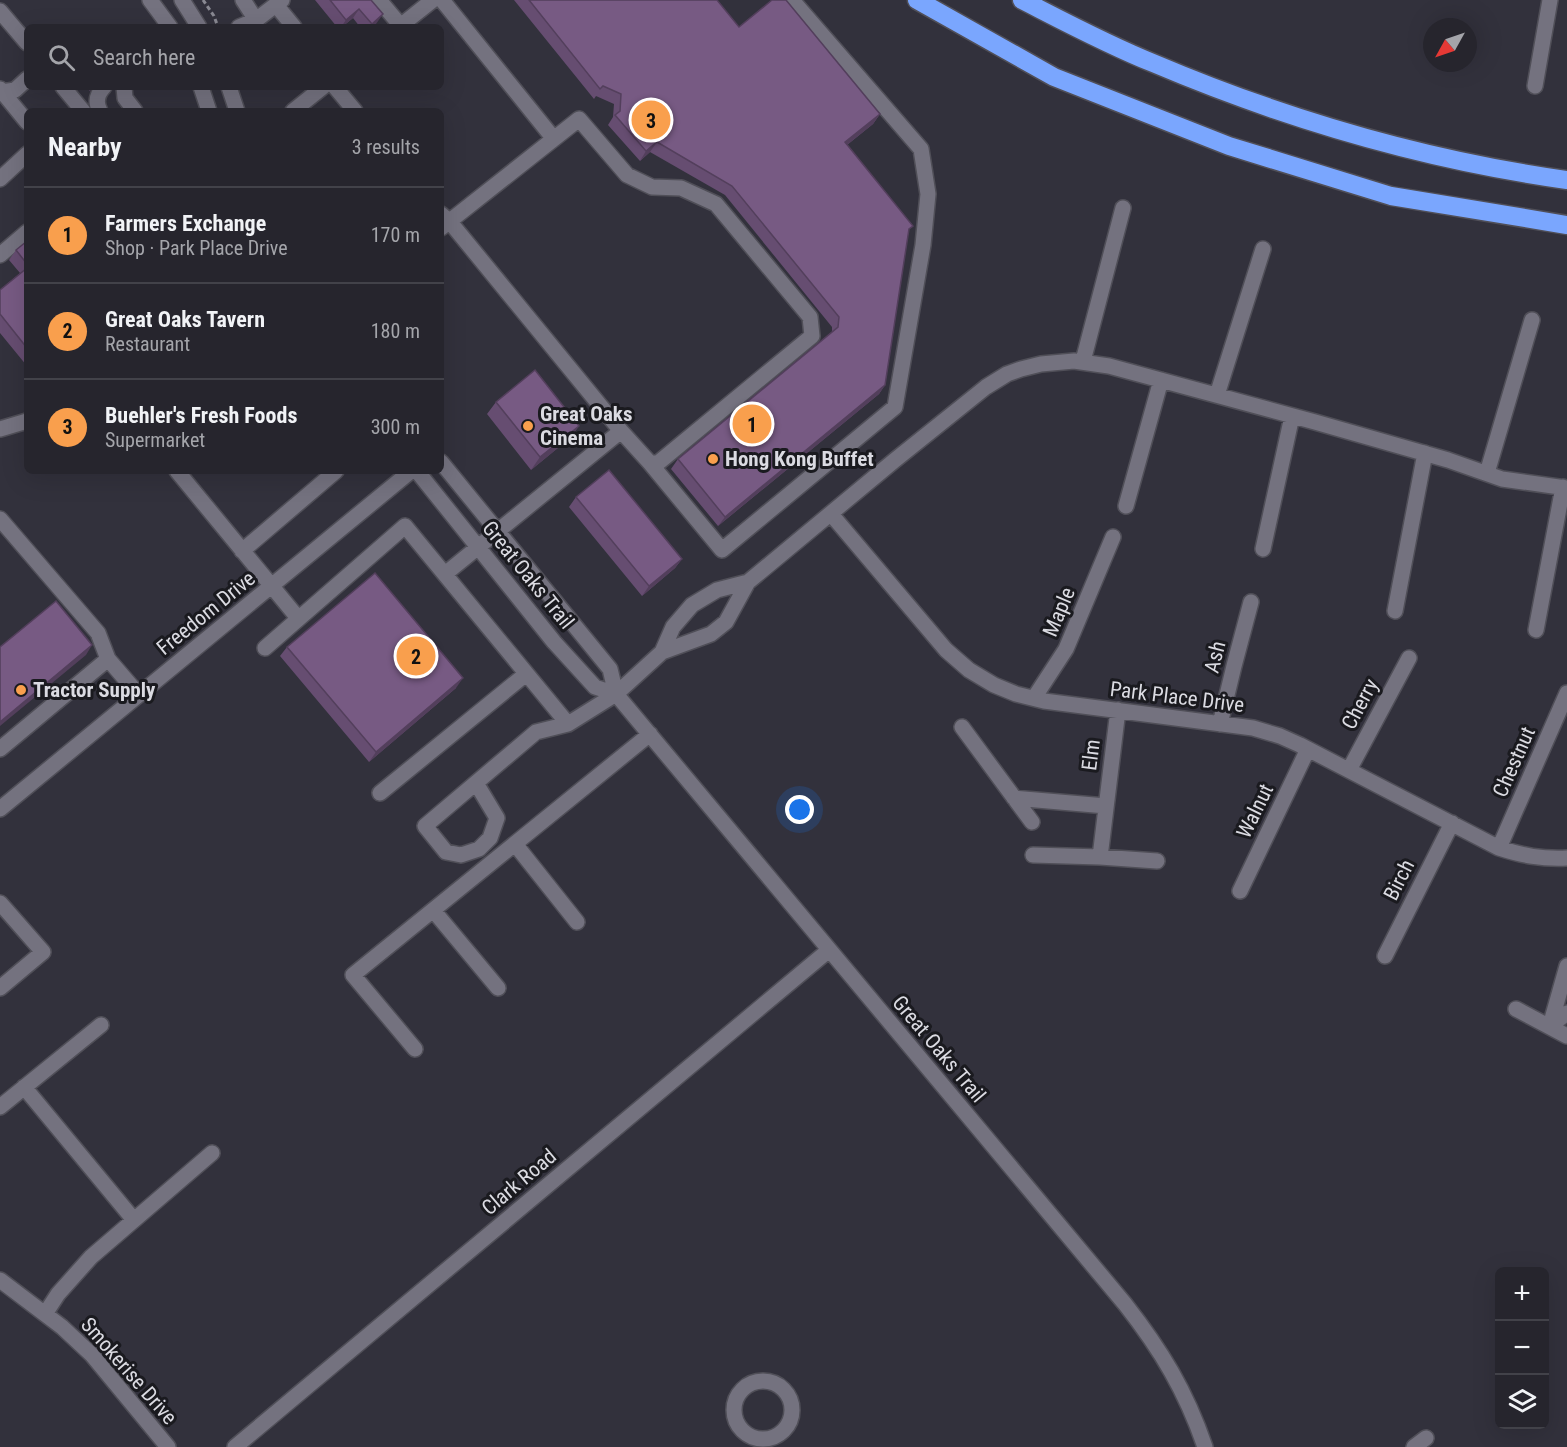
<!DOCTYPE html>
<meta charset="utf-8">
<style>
body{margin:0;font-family:"Roboto Condensed",sans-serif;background:#323139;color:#f1f3f6}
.controls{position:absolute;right:18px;bottom:18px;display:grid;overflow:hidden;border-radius:9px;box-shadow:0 6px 24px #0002}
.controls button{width:54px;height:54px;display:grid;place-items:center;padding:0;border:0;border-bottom:2px solid #424249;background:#26252d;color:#f1f3f6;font:30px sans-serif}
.compass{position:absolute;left:1423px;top:18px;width:54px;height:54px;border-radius:50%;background:#26252d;box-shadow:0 6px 24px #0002;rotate:230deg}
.you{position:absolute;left:800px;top:810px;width:21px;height:21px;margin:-15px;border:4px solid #fff;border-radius:50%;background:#1a73e8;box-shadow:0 0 0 9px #1a73e833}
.badge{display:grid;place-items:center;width:39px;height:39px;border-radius:50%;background:#f99f4d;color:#111;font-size:20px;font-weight:700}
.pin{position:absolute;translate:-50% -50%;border:3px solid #fff;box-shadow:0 2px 6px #0006}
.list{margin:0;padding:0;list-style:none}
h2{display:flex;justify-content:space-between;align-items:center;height:78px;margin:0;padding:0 24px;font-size:26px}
h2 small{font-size:20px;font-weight:400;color:#a4a5aa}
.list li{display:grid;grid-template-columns:39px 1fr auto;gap:18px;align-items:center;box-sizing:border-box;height:96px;padding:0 24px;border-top:2px solid #424249}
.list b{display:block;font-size:22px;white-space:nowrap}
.list p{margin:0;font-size:20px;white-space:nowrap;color:#a4a5aa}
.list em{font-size:20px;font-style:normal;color:#a4a5aa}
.icon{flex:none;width:33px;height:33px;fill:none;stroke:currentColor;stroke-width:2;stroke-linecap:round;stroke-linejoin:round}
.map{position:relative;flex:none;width:1567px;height:1447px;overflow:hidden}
.search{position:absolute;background:#26252d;box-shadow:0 6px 24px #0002;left:24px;top:24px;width:420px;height:66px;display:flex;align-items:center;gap:15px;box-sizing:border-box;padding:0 21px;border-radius:9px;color:#a4a5aa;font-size:22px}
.panel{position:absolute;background:#26252d;box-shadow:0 6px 24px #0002;left:24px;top:108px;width:420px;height:366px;border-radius:9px}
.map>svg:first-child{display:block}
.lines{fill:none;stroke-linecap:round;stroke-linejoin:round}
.minor-casing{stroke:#504f58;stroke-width:18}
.highway-casing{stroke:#504f58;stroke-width:21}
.path{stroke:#898992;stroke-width:3;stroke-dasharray:4.5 3;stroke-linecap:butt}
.minor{stroke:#74727f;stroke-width:15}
.highway{stroke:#7aa6fe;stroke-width:18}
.wall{fill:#664d71}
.shaded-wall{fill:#533f5c}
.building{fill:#775a83;stroke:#533f5c;stroke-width:1.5}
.poi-dot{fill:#f99f4d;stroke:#1a1a1f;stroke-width:2}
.labels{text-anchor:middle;stroke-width:6;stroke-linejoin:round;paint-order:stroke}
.poi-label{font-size:21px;font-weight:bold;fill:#dbdbe2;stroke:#1a1a1f;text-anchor:start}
.street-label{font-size:21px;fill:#dbdbe2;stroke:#1a1a1f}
</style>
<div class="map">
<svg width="1567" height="1447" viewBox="0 0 1567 1447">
<rect width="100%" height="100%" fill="#32313c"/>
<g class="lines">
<defs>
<path id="minor" d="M 150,0 L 170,27
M 182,0 L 199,27
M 243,0 L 256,20
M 379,0 L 401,26
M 442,0 L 554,139
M 276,5 L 294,27
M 0,11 L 27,43
M 239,27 L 256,20 L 282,0
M 399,27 L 433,0
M 1535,86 L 1550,0
M 63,87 L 83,111
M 124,87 L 125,98 L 135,111
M 201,87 L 209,111
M 229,87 L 237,111
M 335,87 L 355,111
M 0,89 L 27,122
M 2,92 L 15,90 L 27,79
M 100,111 C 95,102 97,94 104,87
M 293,111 L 323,87
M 0,179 L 27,154
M 441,214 L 450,222 L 621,431
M 441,228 L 579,119 L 627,175 L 652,187 L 681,188 L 716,204 L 810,317 L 812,336 L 658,463 L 650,463 L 621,431 L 445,574
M 0,255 L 27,232
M 1083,361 L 1123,208
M 1217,395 L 1263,249
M 0,429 L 27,421
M 441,462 L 610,669 L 616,694 L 1125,1304 C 1161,1350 1186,1391 1205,1447
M 650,463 L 722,550 L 895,407 L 923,245 L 928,194 L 921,149 L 792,0
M 177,471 L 298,618
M 417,471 L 554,642 L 595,687 L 616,694
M 1487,473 L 1532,320
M 1126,506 L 1161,380
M 831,514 L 946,650 L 969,670 L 994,685 L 1016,694 L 1044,701 L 1253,728 L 1280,736 L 1300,745 L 1499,848 C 1524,856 1541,859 1567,858
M 0,519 L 98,633 L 108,659 L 139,695
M 1263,549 L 1292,416
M 242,551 L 336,471
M 1395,611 L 1425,453
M 1536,630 L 1563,487
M 265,648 L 405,526 L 568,724
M 662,652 L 711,634 L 726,622 L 748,582
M 1034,698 L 1066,649 L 1113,537
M 1220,724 L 1234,666 L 1251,602
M 962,727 L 1032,822
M 0,749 L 108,659
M 1349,770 L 1409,658
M 476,783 L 497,818 L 490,838 L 479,849 L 461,855 L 446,852 L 425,826 L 536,732 L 568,724 L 616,694 L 662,652 L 673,627 L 692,605 L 717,590 L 748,582 L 895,460 L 986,387 L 1007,374 L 1021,369 L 1041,364 L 1074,361 L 1109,366 L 1315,422 L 1448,460 L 1502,479 L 1567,488
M 380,793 L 526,674
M 1014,798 L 1106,806
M 0,809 L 411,471
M 515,844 L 577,922
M 1499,848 L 1567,693
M 1033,855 L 1100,857 L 1157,861
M 1100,857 L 1118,710
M 1240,891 L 1308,749
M 0,903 L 43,952 L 0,988
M 433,910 L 498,988
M 1385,956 L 1452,823
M 1516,1009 L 1567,1036
M 1550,1026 L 1567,966
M 1550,1026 L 1567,1013
M 415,1049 L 353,975 L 650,734
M 24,1087 L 134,1220
M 0,1107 L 101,1025
M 0,1280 L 62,1327 L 92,1355 L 168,1447
M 45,1314 L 58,1294 L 91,1257 L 212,1153
M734 1410a29 29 0 1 1 58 0a29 29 0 1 1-58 0Z
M 235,1447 L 829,950
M 1414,1447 L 1426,1438"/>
<path id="highway" d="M 917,0 L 1054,77 L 1229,146 L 1391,196 L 1567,225
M 1022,0 C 1065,22 1108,45 1153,63 C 1285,119 1425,160 1567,180"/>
</defs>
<use href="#minor" class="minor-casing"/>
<use href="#highway" class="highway-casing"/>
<path class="path" d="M 203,0 L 214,16 L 218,27"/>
<use href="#minor" class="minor"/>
<use href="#highway" class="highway"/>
</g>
<path class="wall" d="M 315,0 L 371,0 L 376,24 L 372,27 L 360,27 L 353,18 L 342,27 L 337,27 Z
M 514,0 L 717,0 L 739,27 L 880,114 L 873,124 L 847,145 L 908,232 L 885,385 L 879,394 L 718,526 L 671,469 L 678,459 L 832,332 L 832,327 L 725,195 L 650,152 L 640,161 L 608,125 L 613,117 L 614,104 L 596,96 L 594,99 Z
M 86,87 L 92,87 L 90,91 Z
M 27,241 L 27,366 L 0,333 L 0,290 L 20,273 L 9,260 L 16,250 Z
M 496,402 L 579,426 L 570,438 L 531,470 L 487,414 Z
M 576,497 L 682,559 L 675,568 L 642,596 L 569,507 Z
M 287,647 L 456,688 L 369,762 L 280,656 Z"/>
<path class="shaded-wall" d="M 359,9 L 353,18 L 342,27 L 341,27 L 346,20 Z
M 383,14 L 376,24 L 372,27 L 369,27 L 372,24 Z
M 880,114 L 873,124 L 838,152 L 845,142 Z
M 657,142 L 650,152 L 640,161 L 646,151 Z
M 885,385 L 879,394 L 718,526 L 725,517 Z
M 579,426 L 570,438 L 531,470 L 540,457 Z
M 682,559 L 675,568 L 642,596 L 649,586 Z
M 92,645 L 86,655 L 0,726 L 0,722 Z
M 463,678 L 456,688 L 369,762 L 376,752 Z"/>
<path class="building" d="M 330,0 L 371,0 L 383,14 L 372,24 L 359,9 L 346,20 Z
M 529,0 L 717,0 L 739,27 L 772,0 L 786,0 L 880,114 L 845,142 L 913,226 L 909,229 L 885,385 L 725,517 L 678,459 L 838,327 L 839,317 L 732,186 L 657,142 L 646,151 L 615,115 L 620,111 L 621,94 L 603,86 L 600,89 Z
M 27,241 L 27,264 L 16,250 Z
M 27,268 L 27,348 L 0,314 L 0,290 Z
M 535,370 L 579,426 L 540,457 L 496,402 Z
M 609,470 L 682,559 L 649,586 L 576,497 Z
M 375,573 L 463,678 L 376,752 L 287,647 Z
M 56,601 L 92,645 L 0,722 L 0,647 Z"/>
<g class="poi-dot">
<circle cx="528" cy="426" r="6"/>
<circle cx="713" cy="459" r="6"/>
<circle cx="21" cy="690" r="6"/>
</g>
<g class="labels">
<g class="poi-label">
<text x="540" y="421">Great Oaks<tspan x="540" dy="24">Cinema</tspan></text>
<text x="725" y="466">Hong Kong Buffet</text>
<text x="33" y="697">Tractor Supply</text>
</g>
<g class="street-label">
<text transform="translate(528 575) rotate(51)" y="7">Great Oaks Trail</text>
<text transform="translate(1059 612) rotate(-67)" y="7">Maple</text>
<text transform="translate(206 613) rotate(-39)" y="7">Freedom Drive</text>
<text transform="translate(1215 657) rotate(-76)" y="7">Ash</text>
<text transform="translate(1177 697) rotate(7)" y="7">Park Place Drive</text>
<text transform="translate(1360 704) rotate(-62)" y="7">Cherry</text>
<text transform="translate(1091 755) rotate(-83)" y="7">Elm</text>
<text transform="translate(1514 762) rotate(-66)" y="7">Chestnut</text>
<text transform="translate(1255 811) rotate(-64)" y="7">Walnut</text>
<text transform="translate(1399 880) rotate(-63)" y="7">Birch</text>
<text transform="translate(939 1049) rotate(50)" y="7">Great Oaks Trail</text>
<text transform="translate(519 1182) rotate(-40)" y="7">Clark Road</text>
<text transform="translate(129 1371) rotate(49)" y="7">Smokerise Drive</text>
</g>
</g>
</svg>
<div class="controls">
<button>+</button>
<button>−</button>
<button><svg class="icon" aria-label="layers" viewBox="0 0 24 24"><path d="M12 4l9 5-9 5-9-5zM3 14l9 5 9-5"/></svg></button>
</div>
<svg class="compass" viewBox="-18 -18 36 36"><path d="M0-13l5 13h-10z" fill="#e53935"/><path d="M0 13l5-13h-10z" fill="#a4a5aa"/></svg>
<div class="you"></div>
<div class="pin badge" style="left:752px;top:424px">1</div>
<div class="pin badge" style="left:416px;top:656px">2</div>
<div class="pin badge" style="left:651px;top:120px">3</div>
<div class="search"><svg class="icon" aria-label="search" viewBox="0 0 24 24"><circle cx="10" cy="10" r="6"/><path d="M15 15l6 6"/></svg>Search here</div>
<section class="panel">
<h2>Nearby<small>3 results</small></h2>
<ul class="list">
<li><span class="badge">1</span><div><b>Farmers Exchange</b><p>Shop · Park Place Drive</p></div><em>170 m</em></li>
<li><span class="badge">2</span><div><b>Great Oaks Tavern</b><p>Restaurant</p></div><em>180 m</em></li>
<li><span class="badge">3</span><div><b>Buehler's Fresh Foods</b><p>Supermarket</p></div><em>300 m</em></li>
</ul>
</section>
</div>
